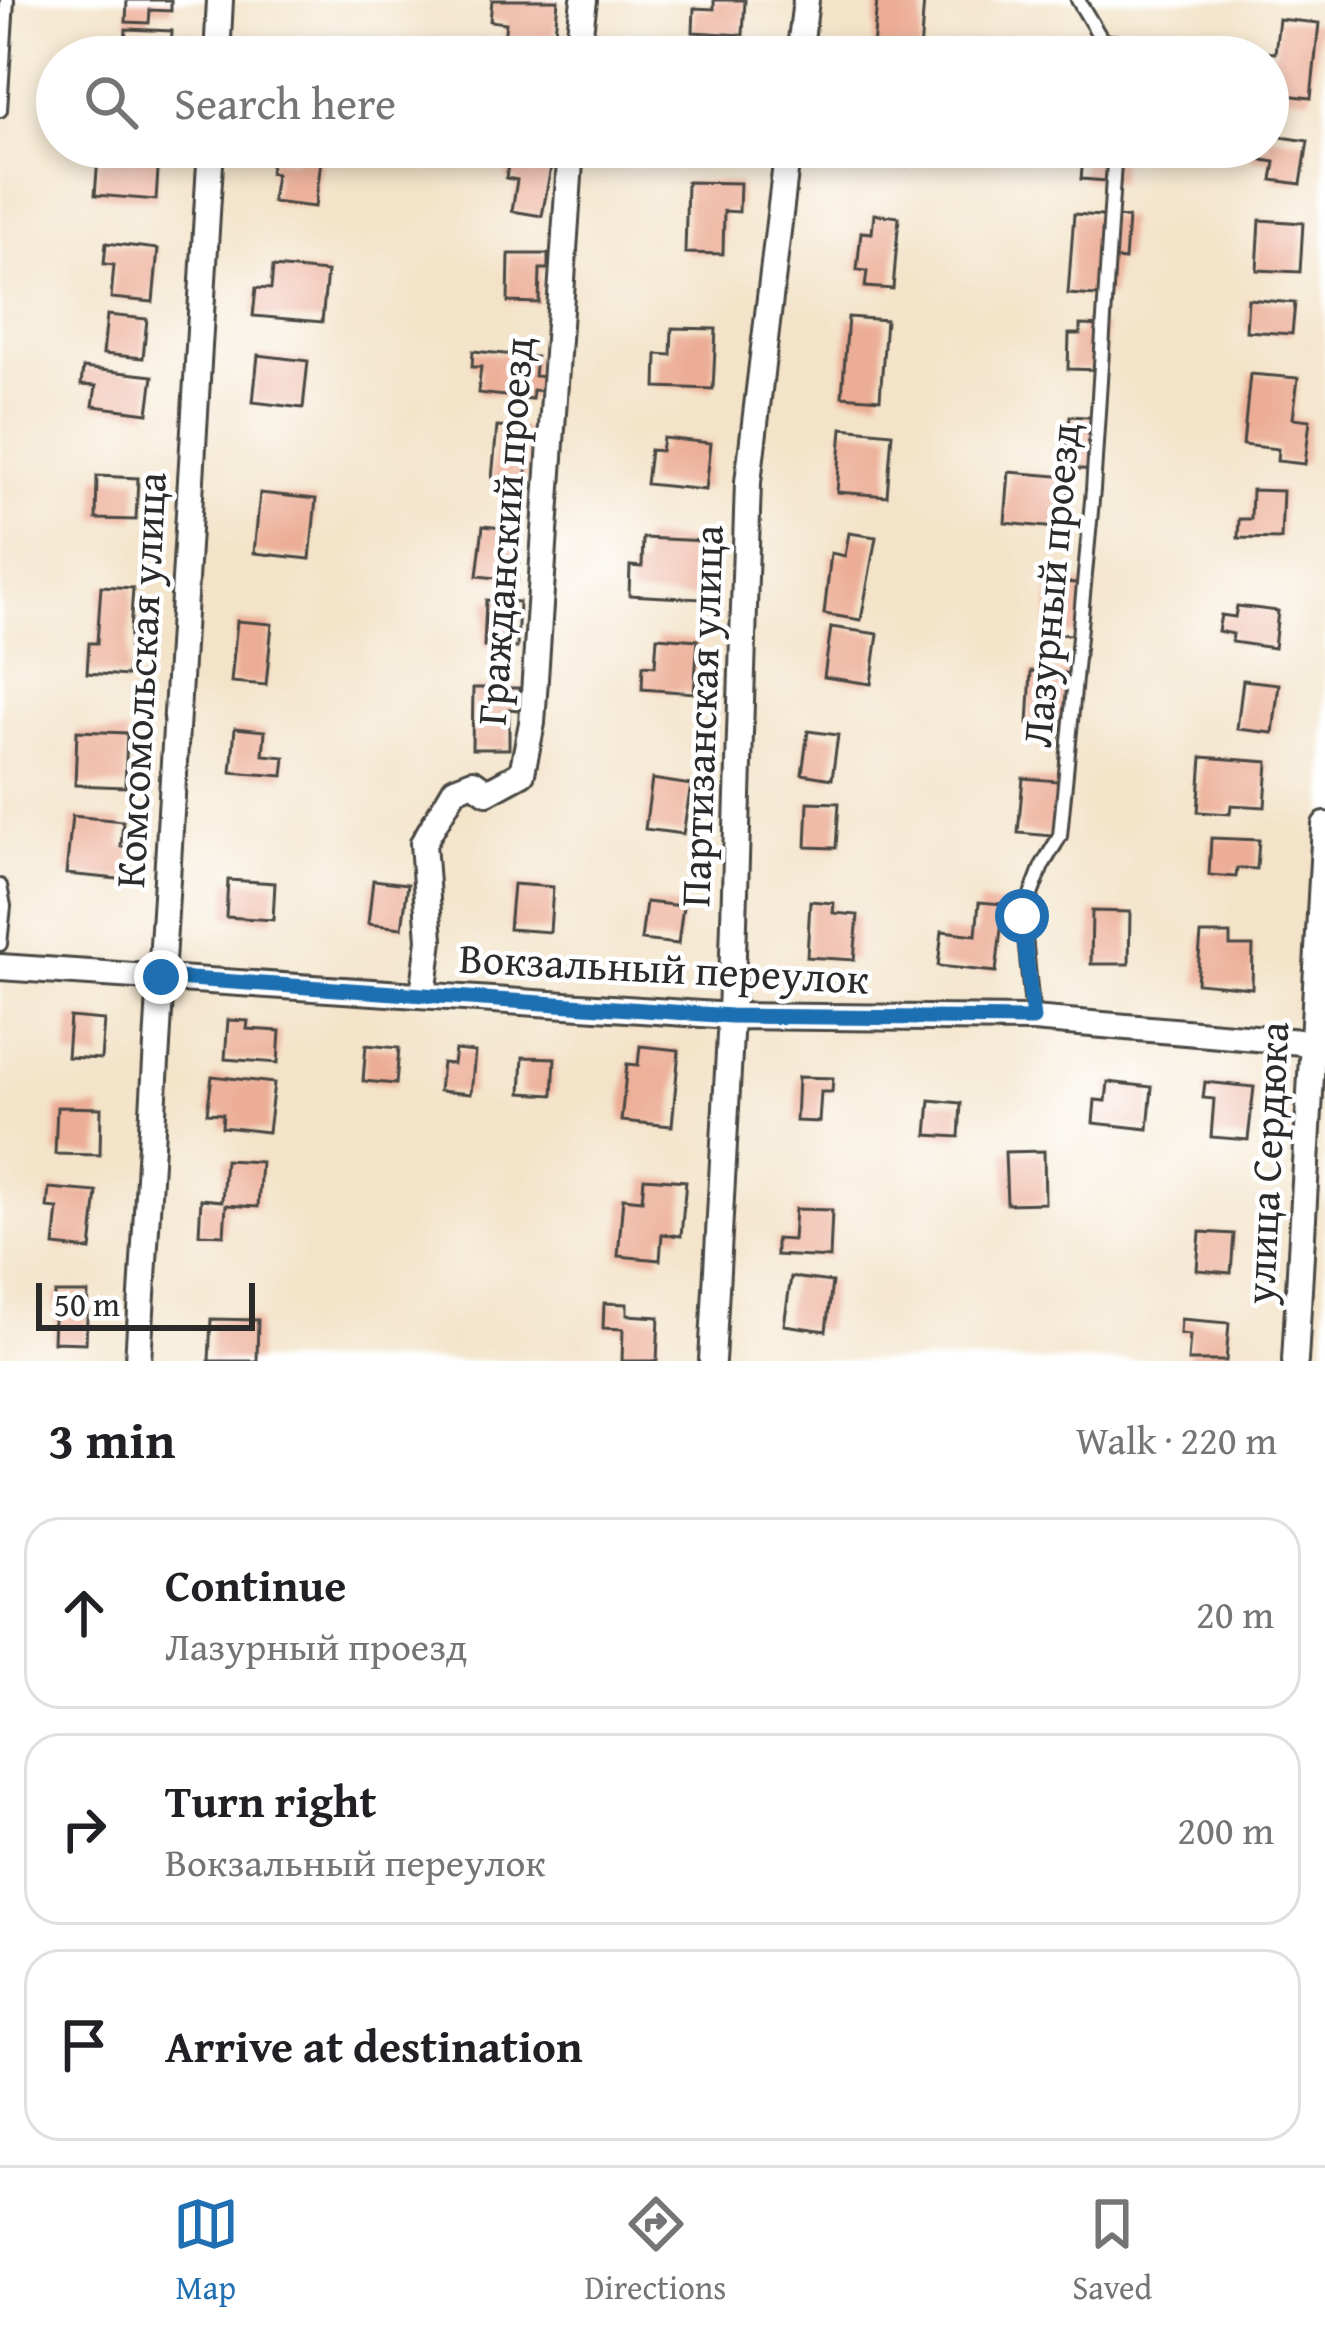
<!DOCTYPE html>
<meta charset="utf-8">
<style>
body{margin:0;font-family:"Gentium Book Plus",serif;background:#f2f2f2;color:#202124}
.scale{position:absolute;left:36px;bottom:30px;width:219px;box-sizing:border-box;padding-left:12px;border:6px solid #2b2b2b;border-top:0;font-size:33px;line-height:42px;white-space:nowrap;color:#2b2b2b;-webkit-text-stroke:9px #fff;paint-order:stroke}
.stop{position:absolute;width:36px;height:36px;margin:-27px;border:9px solid #1f6fb2;border-radius:50%;background:#fff}
.stop.end{background:#1f6fb2;border-color:#fff;box-shadow:0 3px 12px #0008}
.list{margin:0;padding:0;list-style:none}
h2{display:flex;justify-content:space-between;align-items:center;height:156px;margin:0;padding:0 48px;font-size:51px}
h2 small{font-size:39px;font-weight:400;color:#757577}
.list li{display:grid;grid-template-columns:78px 1fr auto;gap:36px;align-items:center;box-sizing:border-box;height:192px;margin:0 24px 24px;padding:0 24px;border:3px solid #e0e0e0;border-radius:36px}
.list b{display:block;font-size:45px;white-space:nowrap}
.list p{margin:0;font-size:39px;white-space:nowrap;color:#757577}
.list em{font-size:39px;font-style:normal;color:#757577}
.icon{flex:none;width:66px;height:66px;fill:none;stroke:currentColor;stroke-width:2;stroke-linecap:round;stroke-linejoin:round}
.map{position:relative;flex:none;width:1325px;height:1361px;overflow:hidden}
.search{position:absolute;background:#fff;box-shadow:0 6px 18px #0003;left:36px;right:36px;top:36px;height:132px;display:flex;align-items:center;gap:30px;box-sizing:border-box;padding:0 42px;border-radius:66px;color:#757577;font-size:45px}
.sheet{height:804px;background:#fff}
nav{display:flex;justify-content:space-around;align-items:center;box-sizing:border-box;height:168px;border-top:3px solid #e0e0e0;background:#fff;font-size:33px;color:#757577}
nav a{display:grid;justify-items:center;gap:6px}
nav .on{color:#1f6fb2}
.map>svg:first-child{display:block}
.building{fill:#ecad96}
.lines{fill:none;stroke-linecap:round;stroke-linejoin:round}
.lane-casing{stroke:#494743;stroke-width:18}
.street-casing{stroke:#494743;stroke-width:30}
.lane{stroke:#fff;stroke-width:12}
.street{stroke:#fff;stroke-width:24}
.route{stroke:#1f6fb2;stroke-width:15}
.labels{text-anchor:middle;stroke-width:9;stroke-linejoin:round;paint-order:stroke}
.street-label{font-size:42px;fill:#2b2b2b;stroke:#fff}
</style>
<div class="map">
<svg width="1325" height="1361" viewBox="0 0 1325 1361">
<rect width="100%" height="100%" fill="#fff"/>
<filter id="ink" filterUnits="userSpaceOnUse"><feTurbulence type="fractalNoise" baseFrequency=".00833" numOctaves="2"/><feDisplacementMap in="SourceGraphic" scale="24" xChannelSelector="R" yChannelSelector="G"/><feConvolveMatrix kernelMatrix="1 2 1 2 8 2 1 2 1" color-interpolation-filters="sRGB"/></filter>
<filter id="wash" filterUnits="userSpaceOnUse"><feTurbulence type="fractalNoise" baseFrequency=".004" numOctaves="4" result="noise"/><feDisplacementMap in="SourceGraphic" scale="48" xChannelSelector="R" yChannelSelector="G"/><feGaussianBlur stdDeviation="2.7" result="paint"/><feColorMatrix in="noise" values="0 0 0 0 0 0 0 0 0 0 0 0 0 0 0 0 0 1.4 0 .05"/><feComposite in="paint" operator="in"/></filter>
<g filter="url(#wash)">
<rect width="100%" height="100%" fill="#f3e3c8"/>
<g id="blocks">
<path class="building" d="M 127,0 L 171,0 L 171,11 L 150,10 L 149,23 L 126,22 Z
M 492,0 L 558,0 L 554,44 L 504,39 L 506,23 L 490,21 Z
M 714,0 L 745,0 L 743,35 L 693,32 L 694,8 L 714,9 Z
M 877,0 L 924,0 L 920,52 L 873,49 Z
M 1279,19 L 1319,23 L 1311,98 L 1268,93 L 1268,57 L 1261,57 L 1261,52 L 1275,53 Z
M 126,29 L 172,31 L 171,57 L 124,57 Z
M 1094,32 L 1131,37 L 1128,57 L 1091,57 Z
M 295,48 L 331,53 L 330,57 L 294,57 Z
M 1268,135 L 1308,141 L 1301,184 L 1272,180 L 1275,162 L 1250,158 L 1251,147 L 1268,147 Z
M 677,147 L 731,147 L 731,154 L 706,152 L 705,161 L 676,160 Z
M 865,147 L 908,147 L 906,166 L 864,164 Z
M 1084,147 L 1122,147 L 1120,182 L 1081,179 Z
M 296,151 L 322,154 L 315,207 L 272,202 L 276,174 L 270,173 L 272,158 L 294,161 Z
M 111,152 L 159,156 L 156,200 L 95,195 L 98,159 L 111,159 Z
M 509,159 L 551,167 L 542,216 L 512,211 L 517,180 L 506,178 Z
M 687,182 L 740,183 L 739,212 L 724,211 L 723,254 L 685,253 Z
M 874,214 L 899,217 L 893,289 L 865,287 L 867,271 L 857,270 L 861,232 L 872,233 Z
M 1074,214 L 1128,218 L 1125,260 L 1115,259 L 1112,297 L 1068,294 Z
M 1260,220 L 1303,223 L 1300,272 L 1257,270 Z
M 106,243 L 158,249 L 153,302 L 111,298 L 114,265 L 104,264 Z
M 509,254 L 548,254 L 548,269 L 540,269 L 539,303 L 508,302 Z
M 273,267 L 327,272 L 322,322 L 253,316 L 256,288 L 271,289 Z
M 1248,299 L 1295,303 L 1292,334 L 1246,331 Z
M 107,315 L 147,319 L 143,358 L 103,354 Z
M 848,317 L 886,320 L 880,399 L 842,396 Z
M 1080,325 L 1106,326 L 1104,370 L 1068,369 L 1069,334 L 1080,334 Z
M 672,328 L 716,329 L 713,389 L 656,387 L 657,354 L 671,355 Z
M 473,351 L 536,357 L 534,376 L 546,377 L 545,391 L 533,390 L 532,399 L 478,393 L 481,367 L 472,367 Z
M 258,355 L 308,361 L 303,408 L 253,402 Z
M 83,368 L 153,376 L 148,413 L 93,406 L 96,386 L 81,385 Z
M 1250,374 L 1298,378 L 1293,418 L 1310,420 L 1305,464 L 1277,461 L 1278,449 L 1243,445 Z
M 1070,416 L 1101,418 L 1097,470 L 1065,468 Z
M 497,427 L 530,429 L 526,481 L 492,478 Z
M 842,428 L 892,433 L 887,496 L 837,492 Z
M 663,438 L 711,443 L 706,490 L 646,484 L 650,450 L 661,451 Z
M 1009,472 L 1070,477 L 1068,505 L 1059,504 L 1057,528 L 1005,523 Z
M 97,476 L 138,478 L 136,520 L 96,519 Z
M 1252,490 L 1283,491 L 1281,539 L 1238,538 L 1239,519 L 1251,519 Z
M 260,493 L 316,499 L 310,559 L 254,553 Z
M 483,526 L 522,530 L 517,580 L 477,576 Z
M 849,533 L 876,537 L 861,620 L 824,614 L 831,553 L 845,556 Z
M 643,538 L 705,541 L 702,599 L 629,595 L 630,566 L 642,567 Z
M 1050,581 L 1088,584 L 1084,636 L 1046,633 Z
M 101,586 L 133,588 L 127,676 L 87,673 L 89,643 L 97,643 Z
M 486,600 L 519,602 L 517,648 L 484,647 Z
M 1237,606 L 1278,611 L 1274,648 L 1232,642 L 1233,634 L 1218,631 L 1221,615 L 1235,617 Z
M 237,621 L 272,624 L 266,685 L 231,682 Z
M 831,627 L 878,634 L 871,684 L 824,677 Z
M 657,637 L 698,640 L 694,693 L 642,689 L 643,665 L 655,666 Z
M 1031,671 L 1079,674 L 1076,727 L 1028,724 Z
M 1243,680 L 1279,684 L 1273,733 L 1237,729 Z
M 473,688 L 519,688 L 519,710 L 509,709 L 509,749 L 472,749 Z
M 235,728 L 265,731 L 263,755 L 285,757 L 283,776 L 231,772 Z
M 77,731 L 127,733 L 125,787 L 75,785 Z
M 808,731 L 838,735 L 832,779 L 802,774 Z
M 1202,757 L 1268,762 L 1265,807 L 1231,805 L 1230,814 L 1198,812 Z
M 1023,778 L 1069,782 L 1063,837 L 1018,833 Z
M 652,779 L 691,785 L 683,834 L 645,829 Z
M 808,802 L 839,803 L 836,848 L 806,847 Z
M 72,816 L 123,821 L 121,847 L 132,848 L 129,880 L 66,874 Z
M 1211,838 L 1259,840 L 1257,869 L 1237,868 L 1236,877 L 1209,875 Z
M 228,880 L 275,883 L 273,920 L 226,917 Z
M 373,880 L 408,884 L 402,928 L 368,924 Z
M 513,884 L 553,887 L 550,932 L 509,929 Z
M 810,901 L 834,903 L 833,913 L 858,915 L 854,960 L 807,957 Z
M 646,902 L 683,906 L 678,944 L 641,940 Z
M 979,902 L 1004,904 L 996,972 L 938,966 L 942,931 L 976,935 Z
M 1092,911 L 1130,912 L 1129,964 L 1091,964 Z
M 1201,934 L 1230,934 L 1230,946 L 1253,946 L 1252,988 L 1197,983 Z
M 70,1017 L 104,1020 L 101,1059 L 67,1057 Z
M 228,1020 L 248,1021 L 247,1029 L 280,1031 L 278,1063 L 225,1059 Z
M 366,1045 L 399,1048 L 396,1084 L 363,1081 Z
M 640,1046 L 679,1050 L 672,1126 L 621,1121 L 627,1064 L 638,1065 Z
M 455,1050 L 475,1052 L 471,1094 L 439,1091 L 442,1063 L 453,1064 Z
M 523,1057 L 555,1058 L 553,1095 L 521,1093 Z
M 212,1076 L 274,1083 L 268,1132 L 222,1127 L 223,1114 L 207,1113 Z
M 798,1077 L 833,1078 L 832,1092 L 821,1092 L 819,1122 L 796,1121 Z
M 1108,1082 L 1152,1087 L 1148,1129 L 1093,1123 L 1095,1100 L 1106,1101 Z
M 1205,1082 L 1254,1087 L 1248,1140 L 1211,1137 L 1214,1099 L 1203,1098 Z
M 930,1100 L 961,1103 L 959,1137 L 927,1135 Z
M 57,1107 L 101,1108 L 100,1155 L 55,1154 Z
M 1044,1151 L 1045,1203 L 1007,1204 L 1005,1152 Z
M 225,1160 L 261,1162 L 258,1207 L 226,1205 L 224,1235 L 199,1234 L 201,1199 L 222,1201 Z
M 644,1178 L 686,1181 L 681,1236 L 662,1234 L 660,1260 L 618,1256 L 623,1198 L 642,1200 Z
M 49,1188 L 97,1192 L 91,1250 L 54,1246 L 58,1209 L 47,1208 Z
M 795,1209 L 832,1210 L 830,1258 L 776,1255 L 776,1239 L 793,1240 Z
M 1200,1232 L 1234,1234 L 1231,1273 L 1197,1270 Z
M 791,1277 L 832,1282 L 826,1331 L 784,1325 Z
M 55,1293 L 88,1293 L 86,1343 L 53,1342 Z
M 604,1303 L 627,1304 L 627,1315 L 659,1317 L 657,1361 L 622,1361 L 623,1329 L 603,1328 Z
M 211,1319 L 258,1320 L 257,1361 L 209,1361 Z
M 1181,1319 L 1229,1323 L 1226,1361 L 1188,1361 L 1190,1335 L 1180,1334 Z"/>
</g>
</g>
<g filter="url(#ink)">
<use href="#blocks" fill-opacity="0" stroke="#494743" stroke-width="3"/>
<g class="lines">
<defs>
<path id="lane" d="M 1078,0 L 1112,57
M 0,110 L 7,0
M 0,886 L 4,906 L 0,944
M 1033,1019 L 1023,916 L 1042,866 L 1060,836 L 1093,490 L 1115,147"/>
<path id="street" d="M 217,57 L 220,0
M 577,57 L 584,0
M 799,57 L 806,0
M 0,967 L 731,1016 L 1033,1019 L 1325,1044
M 423,995 L 430,940 L 423,843 L 455,789 L 473,782 L 487,792 L 522,773 L 532,723 L 571,147
M 138,1361 L 211,147
M 712,1361 L 731,1016 L 748,482 L 788,147
M 1295,1361 L 1325,825"/>
</defs>
<use href="#lane" class="lane-casing"/>
<use href="#street" class="street-casing"/>
<use href="#lane" class="lane"/>
<use href="#street" class="street"/>
</g>
</g>
<g class="lines" filter="url(#ink)">
<path class="route" d="M 161,977 L 731,1016 L 1033,1019 L 1022,916"/>
</g>
<g class="labels">
<g class="street-label">
<text transform="translate(504 531) rotate(-86)" y="15">Гражданский проезд</text>
<text transform="translate(1050 585) rotate(-85)" y="15">Лазурный проезд</text>
<text transform="translate(140 680) rotate(-87)" y="15">Комсомольская улица</text>
<text transform="translate(701 716) rotate(-88)" y="15">Партизанская улица</text>
<text transform="translate(664 968) rotate(3)" y="15">Вокзальный переулок</text>
<text transform="translate(1266 1163) rotate(-87)" y="15">улица Сердюка</text>
</g>
</g>
</svg>
<div class="scale">50 m</div>
<div class="stop" style="left:1022px;top:916px"></div>
<div class="stop end" style="left:161px;top:977px"></div>
<div class="search"><svg class="icon" aria-label="search" viewBox="0 0 24 24"><circle cx="10" cy="10" r="6"/><path d="M15 15l6 6"/></svg>Search here</div>
</div>
<section class="sheet">
<h2>3 min<small>Walk · 220 m</small></h2>
<ul class="list">
<li><svg class="icon" aria-label="ahead" viewBox="0 0 24 24"><path d="M12 20V5M6 11l6-6 6 6"/></svg><div><b>Continue</b><p>Лазурный проезд</p></div><em>20 m</em></li>
<li><svg class="icon" aria-label="right" viewBox="0 0 24 24"><path d="M7 20v-9h11M14 6l5 5-5 5"/></svg><div><b>Turn right</b><p>Вокзальный переулок</p></div><em>200 m</em></li>
<li><svg class="icon" aria-label="arrive" viewBox="0 0 24 24"><path d="M6 21V4h12l-3 4 3 4H6"/></svg><div><b>Arrive at destination</b></div></li>
</ul>
</section>
<nav>
<a class="on"><svg class="icon" aria-label="map" viewBox="0 0 24 24"><path d="M3 6l6-2 6 2 6-2v14l-6 2-6-2-6 2zM9 4v14M15 6v14"/></svg>Map</a>
<a><svg class="icon" aria-label="directions" viewBox="0 0 24 24"><path d="M12 3l9 9-9 9-9-9zM9 14v-3h6M13 9l2 2-2 2"/></svg>Directions</a>
<a><svg class="icon" aria-label="saved" viewBox="0 0 24 24"><path d="M7 4h10v16l-5-4-5 4z"/></svg>Saved</a>
</nav>
